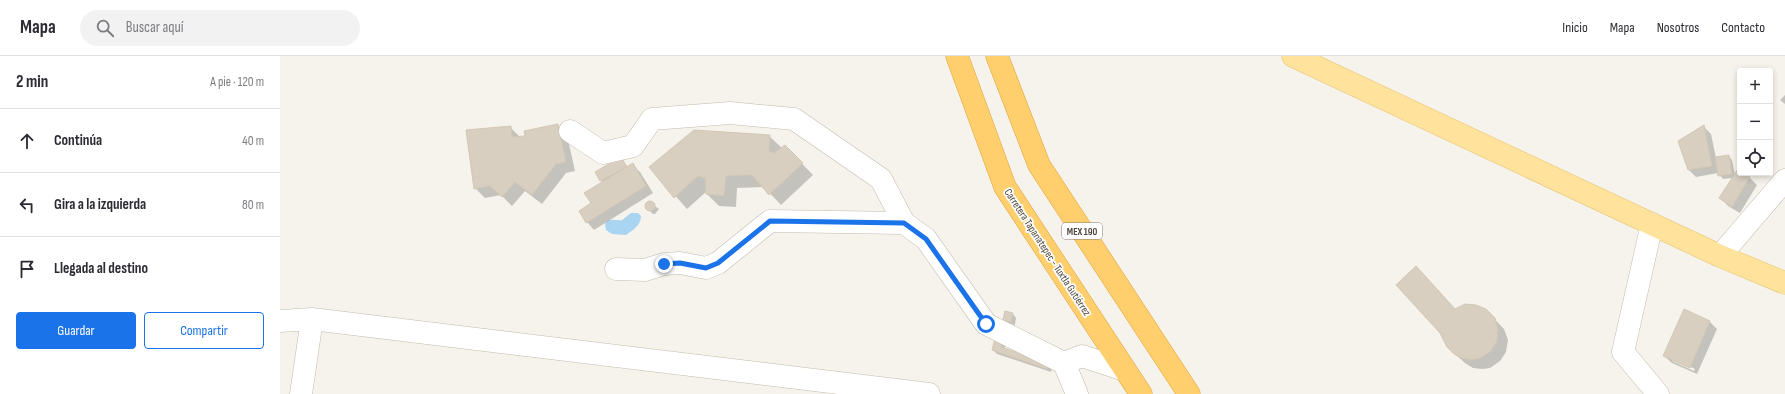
<!DOCTYPE html>
<html lang="es">
<meta charset="utf-8">
<style>
body{margin:0;font-family:"Sofia Sans Condensed",sans-serif;background:#f2f2f3;color:#2b2b33}
.controls{position:absolute;right:12px;top:12px;display:grid;overflow:hidden;border-radius:4px;box-shadow:0 2px 6px #0003}
.controls button{width:36px;height:36px;display:grid;place-items:center;padding:0;border:0;border-bottom:1px solid #e1e1e2;background:#fff;color:#2b2b33;font:20px sans-serif}
.stop{position:absolute;width:12px;height:12px;margin:-9px;border:3px solid #1a73e8;border-radius:50%;background:#fff}
.stop.end{background:#1a73e8;border-color:#fff;box-shadow:0 1px 4px #0008}
.list{margin:0;padding:0;list-style:none}
h2{display:flex;justify-content:space-between;align-items:center;height:52px;margin:0;padding:0 16px;font-size:17px}
h2 small{font-size:13px;font-weight:400;color:#7c7c81}
.list li{display:grid;grid-template-columns:26px 1fr auto;gap:12px;align-items:center;box-sizing:border-box;height:64px;padding:0 16px;border-top:1px solid #e1e1e2}
.list b{display:block;font-size:15px;white-space:nowrap}
.list em{font-size:13px;font-style:normal;color:#7c7c81}
.actions{display:flex;gap:8px;padding:12px 16px}
.actions a{flex:1;padding:9px 0;border:1px solid #1a73e8;border-radius:4px;text-align:center;font-size:14px;color:#1a73e8}
.actions .main{background:#1a73e8;color:#fff}
.icon{flex:none;width:22px;height:22px;fill:none;stroke:currentColor;stroke-width:2;stroke-linecap:round;stroke-linejoin:round}
.map{position:relative;flex:none;width:1505px;height:338px;overflow:hidden}
header{display:flex;align-items:center;gap:24px;box-sizing:border-box;height:56px;padding:0 20px;background:#fff;border-bottom:1px solid #e1e1e2}
header strong{font-size:19px}
nav{display:flex;gap:22px;margin-inline-start:auto;font-size:14px}
.search{width:280px;height:36px;background:#f2f2f3;display:flex;align-items:center;gap:10px;box-sizing:border-box;padding:0 14px;border-radius:22px;color:#7c7c81;font-size:15px}
main{display:flex}
aside{flex:1;background:#fff}
.map>svg:first-child{display:block}
.water{fill:#a9d4f2}
.shadow{fill:#0003;fill-rule:evenodd}
.building{fill:#d8cfc1;stroke:#d3c7b4}
.lines{fill:none;stroke-linecap:round;stroke-linejoin:round}
.minor-casing{stroke:#c2bbae;stroke-width:23}
.major-casing{stroke:#e6c16a;stroke-width:23}
.highway-casing{stroke:#e0a43c;stroke-width:23}
.minor{stroke:#fff;stroke-width:22}
.major{stroke:#ffe39c;stroke-width:22}
.highway{stroke:#ffcf6e;stroke-width:22}
.route{stroke:#1a73e8;stroke-width:5}
.labels{text-anchor:middle;stroke-width:3.5;stroke-linejoin:round;paint-order:stroke}
.shield{fill:#fff;stroke:#817c74;stroke-width:1}
.shield-label{font-size:10px;font-weight:bold;fill:#4b4439}
.street-label{font-size:11px;fill:#4b4439;stroke:#fff}
</style>
<header>
<strong>Mapa</strong>
<div class="search"><svg class="icon" aria-label="search" viewBox="0 0 24 24"><circle cx="10" cy="10" r="6"/><path d="M15 15l6 6"/></svg>Buscar aquí</div>
<nav><a>Inicio</a><a>Mapa</a><a>Nosotros</a><a>Contacto</a></nav>
</header>
<main>
<aside>
<h2>2 min<small>A pie · 120 m</small></h2>
<ul class="list">
<li><svg class="icon" aria-label="ahead" viewBox="0 0 24 24"><path d="M12 20V5M6 11l6-6 6 6"/></svg><div><b>Continúa</b></div><em>40 m</em></li>
<li><svg class="icon" aria-label="left" viewBox="0 0 24 24"><path d="M17 20v-9H6M10 6l-5 5 5 5"/></svg><div><b>Gira a la izquierda</b></div><em>80 m</em></li>
<li><svg class="icon" aria-label="arrive" viewBox="0 0 24 24"><path d="M6 21V4h12l-3 4 3 4H6"/></svg><div><b>Llegada al destino</b></div></li>
</ul>
<div class="actions"><a class="main">Guardar</a><a>Compartir</a></div>
</aside>
<div class="map">
<svg width="1505" height="338" viewBox="0 0 1505 338">
<rect width="100%" height="100%" fill="#f6f3ec"/>
<path class="water" d="M 351,157 L 358,157 L 361,160 C 361,169 353,174 346,179 L 332,178 L 326,174 L 325,168 C 329,161 335,165 342,164 Z"/>
<path class="shadow" d="M 1505,39 L 1505,48 L 1500,44 Z
M 277,69 L 287,79 L 295,115 L 286,117 L 262,148 L 245,135 L 232,150 L 221,139 L 205,142 L 195,132 L 230,71 L 240,81 L 246,81 Z
M 1424,71 L 1431,78 L 1436,102 L 1449,100 L 1452,104 L 1455,119 L 1458,115 L 1470,122 L 1477,129 L 1460,157 L 1448,150 L 1441,142 L 1453,122 L 1443,123 L 1438,117 L 1416,121 L 1409,114 L 1399,85 Z
M 489,80 L 501,91 L 501,94 L 505,90 L 533,119 L 501,149 L 484,131 L 457,132 L 456,151 L 439,150 L 427,138 L 427,135 L 407,153 L 370,111 Z
M 341,102 L 348,112 L 352,109 L 360,116 L 373,137 L 314,174 L 307,166 L 312,148 L 323,127 L 321,124 Z
M 369,146 L 379,153 L 375,158 L 373,158 L 366,151 Z
M 1176,254 L 1206,254 L 1224,273 L 1228,284 L 1226,296 L 1220,305 L 1210,312 L 1202,313 L 1193,312 L 1185,307 L 1174,297 Z
M 1404,254 L 1430,266 L 1437,273 L 1417,318 L 1392,307 L 1384,300 ZM 1392,302 L 1415,313 L 1414,315 L 1392,305 Z
M 733,258 L 736,262 L 735,269 L 727,267 L 724,264 Z
M 717,281 L 727,286 L 724,293 L 772,311 L 771,316 L 717,298 L 713,294 Z"/>
<path class="building" d="M 278,68 L 286,106 L 276,108 L 252,139 L 235,126 L 222,141 L 210,130 L 194,133 L 186,74 L 231,70 L 232,81 L 245,80 L 244,75 Z
M 1424,69 L 1432,110 L 1408,114 L 1398,85 Z
M 414,74 L 490,79 L 489,95 L 494,97 L 505,89 L 523,107 L 489,139 L 472,119 L 446,120 L 444,140 L 426,138 L 425,122 L 418,120 L 394,142 L 369,111 Z
M 1449,99 L 1452,118 L 1438,120 L 1435,101 Z
M 341,101 L 347,111 L 320,125 L 315,116 Z
M 353,107 L 366,130 L 306,167 L 299,155 L 311,147 L 304,137 Z
M 1458,113 L 1460,117 L 1464,117 L 1470,121 L 1452,151 L 1439,142 Z
M365 150a5 5 0 1 1 10 0a5 5 0 1 1-10 0Z
M 1136,210 L 1175,253 L 1185,248 L 1196,249 L 1206,253 L 1215,262 L 1218,273 L 1217,285 L 1210,296 L 1200,302 L 1191,304 L 1182,302 L 1174,298 L 1167,291 L 1160,277 L 1116,229 Z
M 1404,253 L 1430,265 L 1410,312 L 1383,300 Z
M 725,255 L 733,257 L 731,266 L 723,264 Z
M 716,279 L 724,282 L 721,291 L 769,307 L 767,313 L 712,294 Z"/>
<g class="lines">
<defs>
<path id="minor" d="M 290,75 L 323,97 L 353,90 L 372,63 L 450,57 L 514,63 L 601,123 L 624,167
M 1372,168 L 1343,296 L 1378,338
M 1440,200 L 1505,124
M 336,213 L 365,214 L 384,208 L 400,207 L 426,212 L 438,207 L 490,165 L 624,167 L 646,183 L 706,268 L 784,307 L 797,338
M 0,265 L 32,263 L 649,338
M 784,307 L 802,300 L 845,314
M 21,338 L 32,263"/>
<path id="major" d="M 1013,0 L 1440,200 L 1505,227"/>
<path id="highway" d="M 677,0 L 725,131 L 861,338
M 717,0 L 759,109 L 909,338"/>
</defs>
<use href="#minor" class="minor-casing"/>
<use href="#major" class="major-casing"/>
<use href="#highway" class="highway-casing"/>
<use href="#minor" class="minor"/>
<use href="#major" class="major"/>
<use href="#highway" class="highway"/>
</g>
<g class="lines">
<path class="route" d="M 384,208 L 400,207 L 426,212 L 438,207 L 490,165 L 624,167 L 646,183 L 706,268"/>
</g>
<g class="labels">
<rect class="shield" x="782" y="167" width="40" height="16" rx="3"/>
<g class="shield-label">
<text x="802" y="179">MEX 190</text>
</g>
<g class="street-label">
<text transform="translate(768 196) rotate(57)" y="4">Carretera Tapanatepec - Tuxtla Gutiérrez</text>
</g>
</g>
</svg>
<div class="controls">
<button>+</button>
<button>−</button>
<button><svg class="icon" aria-label="locate" viewBox="0 0 24 24"><circle cx="12" cy="12" r="6"/><path d="M12 2v4M12 18v4M2 12h4M18 12h4"/></svg></button>
</div>
<div class="stop" style="left:706px;top:268px"></div>
<div class="stop end" style="left:384px;top:208px"></div>
</div>
</main>
